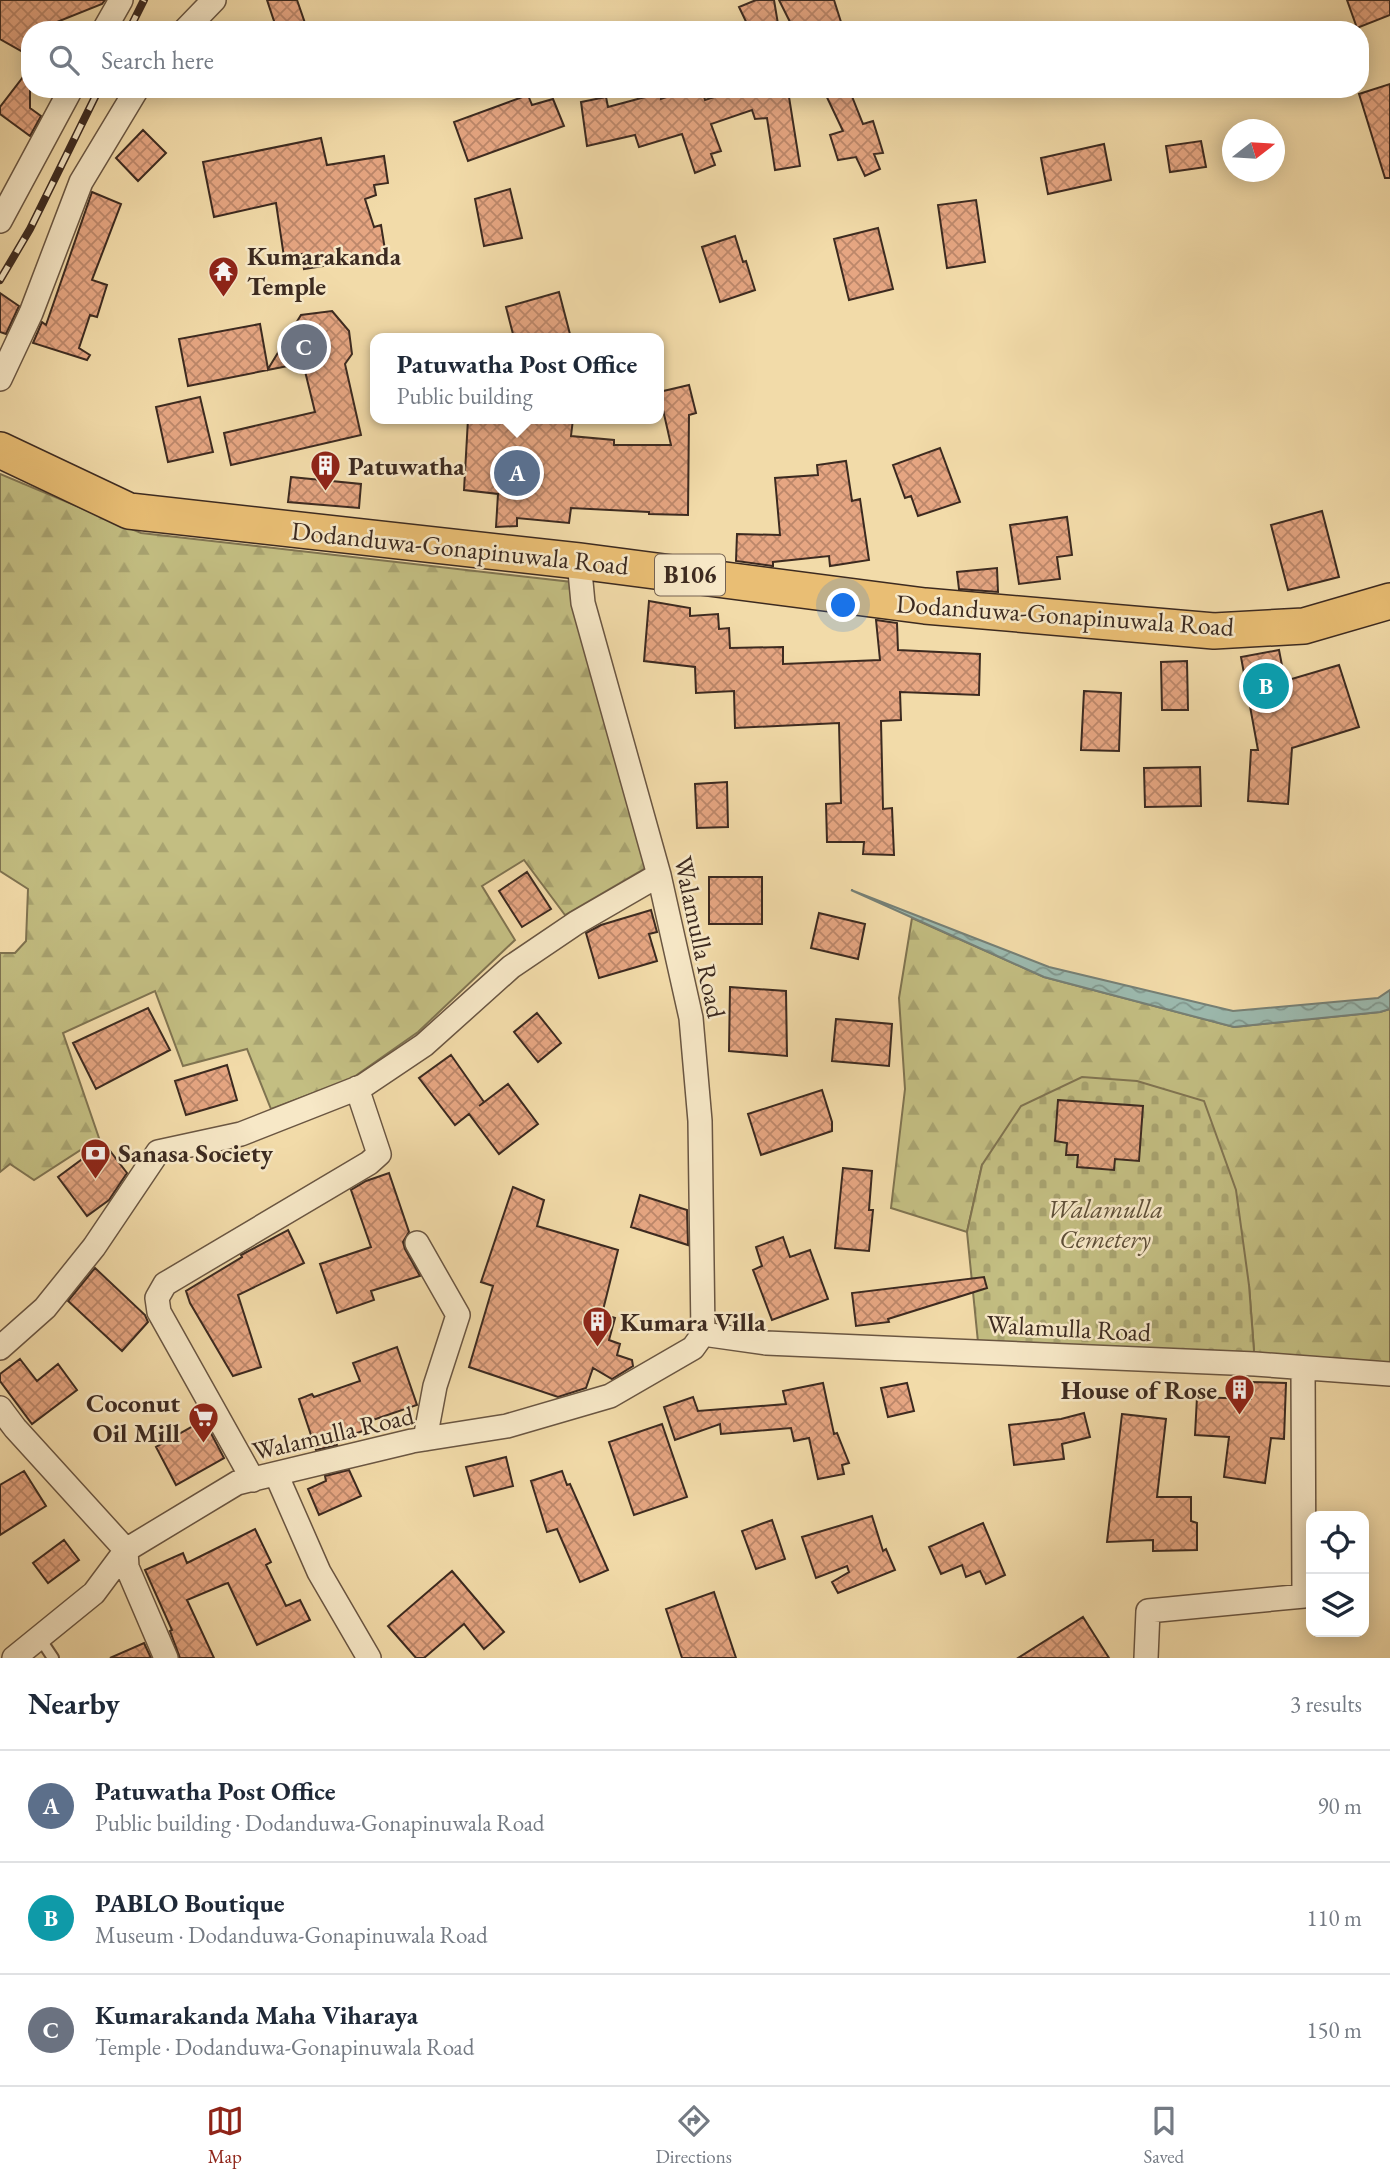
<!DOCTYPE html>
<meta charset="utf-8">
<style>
body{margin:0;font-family:"EB Garamond",serif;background:#f2f2f3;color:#1f2937}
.controls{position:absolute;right:21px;bottom:21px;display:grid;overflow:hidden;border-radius:14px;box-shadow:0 4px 18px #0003}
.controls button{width:63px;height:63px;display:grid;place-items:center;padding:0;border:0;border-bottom:2px solid #e0e1e3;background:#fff;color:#1f2937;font:35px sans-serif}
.compass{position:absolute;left:1222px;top:119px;width:63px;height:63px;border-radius:50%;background:#fff;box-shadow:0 4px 18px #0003;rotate:73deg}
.you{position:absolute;left:844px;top:606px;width:24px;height:24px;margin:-18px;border:5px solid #fff;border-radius:50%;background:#1a73e8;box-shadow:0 0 0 10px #1a73e833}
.badge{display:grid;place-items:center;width:46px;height:46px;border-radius:50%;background:#8f2418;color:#fff;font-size:23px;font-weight:700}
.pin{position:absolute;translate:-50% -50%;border:4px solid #fff;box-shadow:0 2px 7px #0006}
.popup{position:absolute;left:370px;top:333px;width:294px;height:91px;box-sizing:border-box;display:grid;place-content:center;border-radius:14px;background:#fff;filter:drop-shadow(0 2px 5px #0005);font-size:23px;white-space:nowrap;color:#747a83}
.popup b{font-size:26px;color:#1f2937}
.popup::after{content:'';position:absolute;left:50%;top:100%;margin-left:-14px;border:14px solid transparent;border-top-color:#fff}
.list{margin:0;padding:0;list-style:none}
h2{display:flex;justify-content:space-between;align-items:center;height:91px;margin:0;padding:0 28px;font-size:30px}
h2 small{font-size:23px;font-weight:400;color:#747a83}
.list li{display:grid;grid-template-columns:46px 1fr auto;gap:21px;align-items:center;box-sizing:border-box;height:112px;padding:0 28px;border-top:2px solid #e0e1e3}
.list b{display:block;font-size:26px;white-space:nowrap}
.list p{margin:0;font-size:23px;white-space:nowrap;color:#747a83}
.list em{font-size:23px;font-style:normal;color:#747a83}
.icon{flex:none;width:38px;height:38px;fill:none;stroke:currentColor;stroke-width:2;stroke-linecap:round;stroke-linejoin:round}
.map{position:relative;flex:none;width:1390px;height:1658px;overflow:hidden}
.search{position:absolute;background:#fff;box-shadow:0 4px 18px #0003;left:21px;right:21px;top:21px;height:77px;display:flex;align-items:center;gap:18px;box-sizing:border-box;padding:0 24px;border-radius:28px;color:#747a83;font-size:26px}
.sheet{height:427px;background:#fff}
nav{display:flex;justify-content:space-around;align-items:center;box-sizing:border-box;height:98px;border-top:2px solid #e0e1e3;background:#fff;font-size:19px;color:#747a83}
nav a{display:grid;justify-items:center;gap:4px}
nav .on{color:#8f2418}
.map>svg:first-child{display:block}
.forest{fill:url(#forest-firs);stroke:#807451;stroke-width:2}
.cemetery{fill:url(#cemetery-stones);stroke:#807451;stroke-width:2}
.water{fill:url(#water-waves);stroke:#768076;stroke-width:2}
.building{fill:url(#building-cross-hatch);stroke:#3c2a20;stroke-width:2}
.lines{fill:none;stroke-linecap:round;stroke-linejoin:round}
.lane-casing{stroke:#6a5642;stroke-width:14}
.street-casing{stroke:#6a5642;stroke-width:26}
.primary-casing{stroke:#3c2a20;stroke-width:38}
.lane{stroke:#f7e8c7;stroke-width:10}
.street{stroke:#f7e8c7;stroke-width:23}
.primary{stroke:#e9be74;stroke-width:35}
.rail-casing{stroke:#3c2a20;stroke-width:8}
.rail{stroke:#f7e8c7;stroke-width:5;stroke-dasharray:16;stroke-linecap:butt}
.labels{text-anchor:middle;stroke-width:5;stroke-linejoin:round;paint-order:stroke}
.shield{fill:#f7e8c7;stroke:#746352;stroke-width:2}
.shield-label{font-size:24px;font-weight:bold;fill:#3c2a20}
.poi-label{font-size:26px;font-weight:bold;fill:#3c2a20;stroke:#f7e8c7;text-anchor:start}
.street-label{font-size:26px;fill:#3c2a20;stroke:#f7e8c7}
.park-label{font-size:26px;font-style:italic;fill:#5e4f38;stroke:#f7e8c7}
</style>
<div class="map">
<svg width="1390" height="1658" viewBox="0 0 1390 1658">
<defs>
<pattern id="forest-firs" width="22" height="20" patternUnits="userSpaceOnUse" patternTransform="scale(1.75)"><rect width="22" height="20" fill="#c3be82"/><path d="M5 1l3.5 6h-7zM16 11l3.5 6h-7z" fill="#a8a370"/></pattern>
<pattern id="cemetery-stones" width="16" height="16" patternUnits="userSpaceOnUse" patternTransform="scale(1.75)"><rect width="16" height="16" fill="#c3be82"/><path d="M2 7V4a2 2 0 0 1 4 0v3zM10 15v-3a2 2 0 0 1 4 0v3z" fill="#a8a370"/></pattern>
<pattern id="water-waves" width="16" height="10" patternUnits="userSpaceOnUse" patternTransform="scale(1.75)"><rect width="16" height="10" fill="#9cbaaf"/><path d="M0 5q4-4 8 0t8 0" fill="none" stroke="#80978e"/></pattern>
<pattern id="building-cross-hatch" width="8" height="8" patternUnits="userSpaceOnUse" patternTransform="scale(1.75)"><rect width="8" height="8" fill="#e6a682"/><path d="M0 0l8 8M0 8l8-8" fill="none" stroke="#bc876a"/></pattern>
</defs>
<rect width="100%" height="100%" fill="#f2dba9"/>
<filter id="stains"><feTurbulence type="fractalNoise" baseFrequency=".00286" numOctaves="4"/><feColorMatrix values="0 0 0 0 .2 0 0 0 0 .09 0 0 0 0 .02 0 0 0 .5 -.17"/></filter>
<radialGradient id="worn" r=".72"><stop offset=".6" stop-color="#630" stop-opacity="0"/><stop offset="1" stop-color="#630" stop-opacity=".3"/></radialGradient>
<path class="forest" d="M 0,474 L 141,533 L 572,582 L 649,866 L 565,915 L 524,860 L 482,886 L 515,940 L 418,1032 L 351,1079 L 271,1109 L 247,1049 L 183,1066 L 155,991 L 63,1033 L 99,1138 L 34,1180 L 10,1164 L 0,1172 L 0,953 L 15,953 L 26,941 L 28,889 L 0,871 Z
M 912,918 L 1044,977 L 1234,1027 L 1380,1012 L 1390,1009 L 1390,1374 L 1255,1364 L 1249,1285 L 982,1165 L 967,1232 L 891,1208 L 905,1089 L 899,998 Z"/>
<path class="cemetery" d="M 1082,1077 L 1137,1081 L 1204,1101 L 1236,1190 L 1249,1285 L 1255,1364 L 979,1352 L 967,1232 L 982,1165 L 1021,1106 Z"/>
<path class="water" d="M 851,890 L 1049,967 L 1233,1011 L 1378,998 L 1390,990 L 1390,1009 L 1380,1012 L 1234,1027 L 1044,977 Z"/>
<path class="building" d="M 0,0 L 105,0 L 102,4 L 37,30 L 30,30 L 30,56 L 0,39 Z
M 267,0 L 297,0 L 306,26 L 295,30 L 277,30 Z
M 756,0 L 774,0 L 779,30 L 750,30 L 739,7 Z
M 779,0 L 834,0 L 841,22 L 815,30 L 794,30 Z
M 1347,0 L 1390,0 L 1390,15 L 1357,28 Z
M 30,68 L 30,108 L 41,116 L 30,136 L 0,114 L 0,107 Z
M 1390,84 L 1390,178 L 1385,178 L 1359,94 Z
M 690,89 L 696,89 L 698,95 L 703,93 L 705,100 L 739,89 L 802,89 L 803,93 L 789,97 L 800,166 L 775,170 L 767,118 L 755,119 L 752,110 L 711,124 L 721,151 L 711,154 L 715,165 L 695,173 L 682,134 L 639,147 L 635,135 L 587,146 L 581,102 L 606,97 L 608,107 L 660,93 L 661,99 Z
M 823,89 L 849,89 L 863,124 L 873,121 L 883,153 L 874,154 L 880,169 L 865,176 L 856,157 L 838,160 L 830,135 L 843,131 Z
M 528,95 L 532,105 L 553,99 L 564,126 L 468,161 L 454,122 Z
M 143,130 L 166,153 L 138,181 L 116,158 Z
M 321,138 L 327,165 L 384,156 L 388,183 L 374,185 L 376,195 L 365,199 L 374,227 L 381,225 L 386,256 L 304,269 L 302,254 L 284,257 L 276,203 L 214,217 L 203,162 Z
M 1201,141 L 1206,167 L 1170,172 L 1166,146 Z
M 1104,144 L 1111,180 L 1048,194 L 1041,158 Z
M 510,189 L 522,238 L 484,246 L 475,199 Z
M 92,192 L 121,204 L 92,280 L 107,285 L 97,317 L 90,315 L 79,348 L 90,355 L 87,360 L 33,343 L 42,322 L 46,325 Z
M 976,200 L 985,262 L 947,268 L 938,205 Z
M 878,228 L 893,289 L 849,300 L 834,239 Z
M 735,236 L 743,262 L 746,261 L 755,290 L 720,302 L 702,247 Z
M 559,292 L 571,338 L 514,338 L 506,307 Z
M 0,293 L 19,306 L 6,334 L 0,332 Z
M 332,311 L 349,331 L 352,354 L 345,364 L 361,435 L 231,465 L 224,433 L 315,412 L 303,363 L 188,386 L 179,339 L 260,324 L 268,369 L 301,315 Z
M 689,385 L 696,413 L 689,415 L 688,515 L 649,514 L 649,512 L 571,508 L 569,523 L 517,518 L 517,526 L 496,527 L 498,494 L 464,490 L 468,419 L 501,421 L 501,419 L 573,419 L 571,436 L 614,440 L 614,445 L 671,445 L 659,392 Z
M 200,397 L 213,452 L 168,462 L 156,407 Z
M 940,448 L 960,502 L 918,516 L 911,496 L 905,498 L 893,465 Z
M 846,461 L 852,501 L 860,499 L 869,560 L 830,566 L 829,556 L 773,562 L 773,566 L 736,561 L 737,534 L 780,535 L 775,478 L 818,475 L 817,465 Z
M 291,477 L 361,484 L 359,508 L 288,502 Z
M 1322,511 L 1339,577 L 1288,590 L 1271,525 Z
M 1067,517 L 1072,555 L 1057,557 L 1060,579 L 1019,584 L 1010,525 Z
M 997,568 L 998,592 L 959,589 L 957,572 Z
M 649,601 L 690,608 L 690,616 L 718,614 L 719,629 L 729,628 L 730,648 L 783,647 L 783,664 L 880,660 L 876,620 L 897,623 L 898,650 L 980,654 L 979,695 L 900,692 L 901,720 L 881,721 L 883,809 L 892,808 L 894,855 L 863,854 L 864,842 L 827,842 L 826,804 L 841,803 L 839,723 L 735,728 L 734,691 L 696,693 L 695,667 L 644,661 Z
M 1279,650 L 1285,681 L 1339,665 L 1359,727 L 1292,748 L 1288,804 L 1248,801 L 1251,750 L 1258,750 L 1241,657 Z
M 1187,661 L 1188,710 L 1162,710 L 1161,662 Z
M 1084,691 L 1121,693 L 1119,751 L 1081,750 Z
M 1200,767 L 1201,806 L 1145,807 L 1144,768 Z
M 727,782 L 728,827 L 697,828 L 695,784 Z
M 527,872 L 551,909 L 522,927 L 499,891 Z
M 709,877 L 762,877 L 762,924 L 709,924 Z
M 651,910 L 657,932 L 649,934 L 657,961 L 599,978 L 586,933 L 601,925 Z
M 819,913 L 865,924 L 858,959 L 811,948 Z
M 730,987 L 786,991 L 787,1056 L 729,1051 Z
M 148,1008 L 170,1050 L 96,1089 L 73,1043 Z
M 537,1013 L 561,1043 L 538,1062 L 514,1032 Z
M 836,1019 L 892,1024 L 889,1066 L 832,1061 Z
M 451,1055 L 484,1102 L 479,1106 L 508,1084 L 538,1124 L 499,1154 L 469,1114 L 455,1125 L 419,1078 Z
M 227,1065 L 237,1100 L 186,1115 L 175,1081 Z
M 822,1090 L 832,1122 L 832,1131 L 761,1155 L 748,1114 Z
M 1058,1100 L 1143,1106 L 1139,1161 L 1115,1159 L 1114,1170 L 1077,1167 L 1078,1155 L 1066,1155 L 1067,1143 L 1055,1141 Z
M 104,1143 L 127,1173 L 109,1200 L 87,1216 L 58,1177 Z
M 843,1168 L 872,1171 L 869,1210 L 873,1210 L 869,1251 L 835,1248 Z
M 389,1173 L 409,1232 L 403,1242 L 405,1249 L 420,1276 L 371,1291 L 374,1300 L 337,1313 L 320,1264 L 371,1247 L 351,1190 L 366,1181 Z
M 513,1187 L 544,1200 L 537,1226 L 618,1250 L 602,1314 L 615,1318 L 609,1340 L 620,1344 L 617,1355 L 632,1360 L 633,1366 L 612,1379 L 593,1368 L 586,1388 L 558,1397 L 469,1367 L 493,1286 L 481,1282 Z
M 640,1195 L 687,1210 L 688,1245 L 631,1227 Z
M 288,1230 L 304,1263 L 238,1295 L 261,1367 L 233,1376 L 190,1303 L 186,1291 L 242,1257 L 241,1255 Z
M 783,1237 L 790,1257 L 810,1250 L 828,1299 L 772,1320 L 753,1270 L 762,1266 L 756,1247 Z
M 95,1268 L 145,1315 L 148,1322 L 122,1351 L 68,1301 Z
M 984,1277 L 987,1288 L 888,1319 L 889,1322 L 856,1326 L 852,1293 Z
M 397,1347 L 417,1405 L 367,1422 L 369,1429 L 335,1440 L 337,1445 L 316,1450 L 299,1399 L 312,1394 L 314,1397 L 360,1381 L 353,1363 Z
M 20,1359 L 37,1381 L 58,1364 L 77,1390 L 32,1424 L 0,1381 L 0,1374 Z
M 1251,1382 L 1286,1383 L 1284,1439 L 1271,1438 L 1265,1483 L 1224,1477 L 1229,1437 L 1195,1435 L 1197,1397 L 1251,1399 Z
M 823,1383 L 834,1434 L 837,1433 L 849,1463 L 842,1465 L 844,1474 L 818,1479 L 809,1438 L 794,1441 L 791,1428 L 721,1434 L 720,1424 L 675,1440 L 664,1407 L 693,1397 L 698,1411 L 786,1404 L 783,1391 Z
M 907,1383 L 914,1411 L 888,1417 L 881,1388 Z
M 1084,1413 L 1090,1437 L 1062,1444 L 1064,1459 L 1014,1465 L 1009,1425 L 1061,1419 Z
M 1122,1414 L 1166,1419 L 1157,1497 L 1191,1497 L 1191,1521 L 1197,1523 L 1197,1550 L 1153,1551 L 1153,1540 L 1107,1542 Z
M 204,1420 L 224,1458 L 176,1485 L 156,1447 Z
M 662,1424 L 687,1497 L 634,1515 L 609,1442 Z
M 506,1457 L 513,1486 L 474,1496 L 466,1467 Z
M 349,1470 L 361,1496 L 319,1515 L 308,1489 L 326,1481 L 325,1476 Z
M 24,1471 L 46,1506 L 0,1535 L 0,1485 Z
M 562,1471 L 567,1485 L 570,1484 L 608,1570 L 580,1582 L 557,1529 L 547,1532 L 531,1481 Z
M 872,1516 L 883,1551 L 886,1549 L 895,1570 L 838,1593 L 832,1582 L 849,1572 L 847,1566 L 816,1578 L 802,1537 Z
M 772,1520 L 785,1559 L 756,1569 L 742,1531 Z
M 983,1523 L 1005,1575 L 986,1584 L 980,1571 L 966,1577 L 962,1565 L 941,1574 L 929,1547 Z
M 255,1529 L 271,1562 L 266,1565 L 286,1606 L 300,1600 L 310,1620 L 257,1645 L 228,1583 L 225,1584 L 187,1600 L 214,1658 L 180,1658 L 170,1631 L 172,1630 L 145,1570 L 183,1553 L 187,1563 Z
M 64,1540 L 79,1560 L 48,1583 L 33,1563 Z
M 452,1571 L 504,1632 L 484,1649 L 464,1624 L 424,1658 L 416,1658 L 388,1626 Z
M 714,1592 L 736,1658 L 682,1658 L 666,1609 Z
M 1083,1617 L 1109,1658 L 1018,1658 Z
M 144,1643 L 151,1658 L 110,1658 Z"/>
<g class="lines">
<defs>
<path id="lane" d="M 39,1637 L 53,1658"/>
<path id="street" d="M 104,30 L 121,0
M 185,30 L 214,0
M 0,221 L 71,89
M 0,379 L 31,313 L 81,182 L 137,89
M 579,561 L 583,603 L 659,875 L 691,1018 L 700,1121 L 703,1334
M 417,1243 L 458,1315 L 435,1386 L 425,1439
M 0,1348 L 45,1308 L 94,1247 L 158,1152 L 241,1134 L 363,1086 L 424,1045 L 511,967 L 576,923 L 659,875
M 0,1408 L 15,1428 L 126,1550 L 127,1567 L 166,1658
M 276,1474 L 319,1572 L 369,1658
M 253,1480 L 159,1312 L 157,1298 L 165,1284 L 369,1163 L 379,1154 L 357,1088
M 14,1658 L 94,1593 L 126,1550 L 237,1483 L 412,1441 L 507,1426 L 610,1396 L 693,1348 L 703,1334 L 766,1343 L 1255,1364 L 1390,1374
M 1146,1658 L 1148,1611 L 1304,1596 L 1303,1368"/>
<path id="primary" d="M 0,450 L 129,511 L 579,561 L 925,606 L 1214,631 L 1304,626 L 1390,601"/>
</defs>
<use href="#lane" class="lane-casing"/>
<use href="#street" class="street-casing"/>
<use href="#primary" class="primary-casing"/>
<use href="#lane" class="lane"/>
<use href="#street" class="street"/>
<use href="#primary" class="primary"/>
<defs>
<path id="rail" d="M 129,30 L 144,0
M 0,280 L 30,229 L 99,89"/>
</defs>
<use href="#rail" class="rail-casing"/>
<use href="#rail" class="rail"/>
</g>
<defs>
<symbol id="temple-pin" viewBox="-11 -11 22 30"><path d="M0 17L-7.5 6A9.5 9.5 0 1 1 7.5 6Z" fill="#8f2418" stroke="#f7e8c7"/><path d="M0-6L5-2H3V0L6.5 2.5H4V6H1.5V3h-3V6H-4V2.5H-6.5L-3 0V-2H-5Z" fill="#fff"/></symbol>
<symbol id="building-pin" viewBox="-11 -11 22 30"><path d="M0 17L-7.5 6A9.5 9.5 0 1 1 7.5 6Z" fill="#8f2418" stroke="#f7e8c7"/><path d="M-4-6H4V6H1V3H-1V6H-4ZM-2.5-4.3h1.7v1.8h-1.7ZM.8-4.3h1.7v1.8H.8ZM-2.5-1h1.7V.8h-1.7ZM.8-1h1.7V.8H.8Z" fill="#fff"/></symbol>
<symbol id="bank-pin" viewBox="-11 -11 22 30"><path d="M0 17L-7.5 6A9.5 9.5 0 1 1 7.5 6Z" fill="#8f2418" stroke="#f7e8c7"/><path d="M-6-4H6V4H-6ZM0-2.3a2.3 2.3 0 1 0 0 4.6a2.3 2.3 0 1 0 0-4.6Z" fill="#fff"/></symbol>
<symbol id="supermarket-pin" viewBox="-11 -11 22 30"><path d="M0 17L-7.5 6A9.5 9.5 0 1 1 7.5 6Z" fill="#8f2418" stroke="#f7e8c7"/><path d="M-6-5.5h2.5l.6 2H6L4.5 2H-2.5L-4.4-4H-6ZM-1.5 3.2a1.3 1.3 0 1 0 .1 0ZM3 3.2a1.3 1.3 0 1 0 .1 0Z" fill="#fff"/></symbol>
</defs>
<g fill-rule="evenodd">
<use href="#temple-pin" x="206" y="254" width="35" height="47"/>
<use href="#building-pin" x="308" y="448" width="35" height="47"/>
<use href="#bank-pin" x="78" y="1136" width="35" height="47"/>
<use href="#building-pin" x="580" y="1304" width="35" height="47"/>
<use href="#building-pin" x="1222" y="1372" width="35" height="47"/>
<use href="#supermarket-pin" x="186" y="1400" width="35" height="47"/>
</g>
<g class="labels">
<rect class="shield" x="655" y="554.5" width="70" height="41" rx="5"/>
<g class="shield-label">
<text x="690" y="583">B106</text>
</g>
<g class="poi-label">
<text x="247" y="265">Kumarakanda<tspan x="247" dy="30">Temple</tspan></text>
<text x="348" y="475">Patuwatha</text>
<text x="118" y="1162">Sanasa Society</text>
<text x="620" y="1331">Kumara Villa</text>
<text x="1217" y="1399" text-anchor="end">House of Rose</text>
<text x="180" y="1412" text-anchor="end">Coconut<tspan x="180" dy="30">Oil Mill</tspan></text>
</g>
<g class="street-label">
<text transform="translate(460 548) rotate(6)" y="9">Dodanduwa-Gonapinuwala Road</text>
<text transform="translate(1065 615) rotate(4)" y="9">Dodanduwa-Gonapinuwala Road</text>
<text transform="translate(700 937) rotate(78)" y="9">Walamulla Road</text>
<text transform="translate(1069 1328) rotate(3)" y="9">Walamulla Road</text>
<text transform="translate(333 1433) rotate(-13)" y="9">Walamulla Road</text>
</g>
<g class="park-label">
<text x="1105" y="1218">Walamulla<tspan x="1105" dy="30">Cemetery</tspan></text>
</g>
</g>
<rect width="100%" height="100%" filter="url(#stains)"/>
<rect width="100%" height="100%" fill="url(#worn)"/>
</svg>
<div class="controls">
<button><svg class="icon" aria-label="locate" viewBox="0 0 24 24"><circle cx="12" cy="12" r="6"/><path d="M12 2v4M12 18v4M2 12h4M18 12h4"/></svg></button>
<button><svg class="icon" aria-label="layers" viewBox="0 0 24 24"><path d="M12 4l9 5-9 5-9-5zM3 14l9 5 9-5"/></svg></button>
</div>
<svg class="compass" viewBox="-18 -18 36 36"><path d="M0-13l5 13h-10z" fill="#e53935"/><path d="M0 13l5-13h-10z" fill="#747a83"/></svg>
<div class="you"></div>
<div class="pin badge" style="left:517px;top:473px;background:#5c6f8a">A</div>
<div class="popup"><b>Patuwatha Post Office</b>Public building</div>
<div class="pin badge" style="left:1266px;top:686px;background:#0f9aa8">B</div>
<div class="pin badge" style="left:304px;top:347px;background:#6b7280">C</div>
<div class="search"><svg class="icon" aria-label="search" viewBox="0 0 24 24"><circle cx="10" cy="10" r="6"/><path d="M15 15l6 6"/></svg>Search here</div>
</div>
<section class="sheet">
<h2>Nearby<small>3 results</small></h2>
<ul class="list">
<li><span class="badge" style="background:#5c6f8a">A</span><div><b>Patuwatha Post Office</b><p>Public building · Dodanduwa-Gonapinuwala Road</p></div><em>90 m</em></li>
<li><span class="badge" style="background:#0f9aa8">B</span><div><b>PABLO Boutique</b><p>Museum · Dodanduwa-Gonapinuwala Road</p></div><em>110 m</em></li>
<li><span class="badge" style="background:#6b7280">C</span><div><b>Kumarakanda Maha Viharaya</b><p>Temple · Dodanduwa-Gonapinuwala Road</p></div><em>150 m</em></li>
</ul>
</section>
<nav>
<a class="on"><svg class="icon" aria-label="map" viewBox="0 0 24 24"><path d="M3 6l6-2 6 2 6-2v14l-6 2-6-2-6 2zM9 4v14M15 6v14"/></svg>Map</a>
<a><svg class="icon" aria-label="directions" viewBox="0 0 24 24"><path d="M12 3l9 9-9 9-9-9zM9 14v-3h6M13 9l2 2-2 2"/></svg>Directions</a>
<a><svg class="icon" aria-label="saved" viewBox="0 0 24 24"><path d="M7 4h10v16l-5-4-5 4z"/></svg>Saved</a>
</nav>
